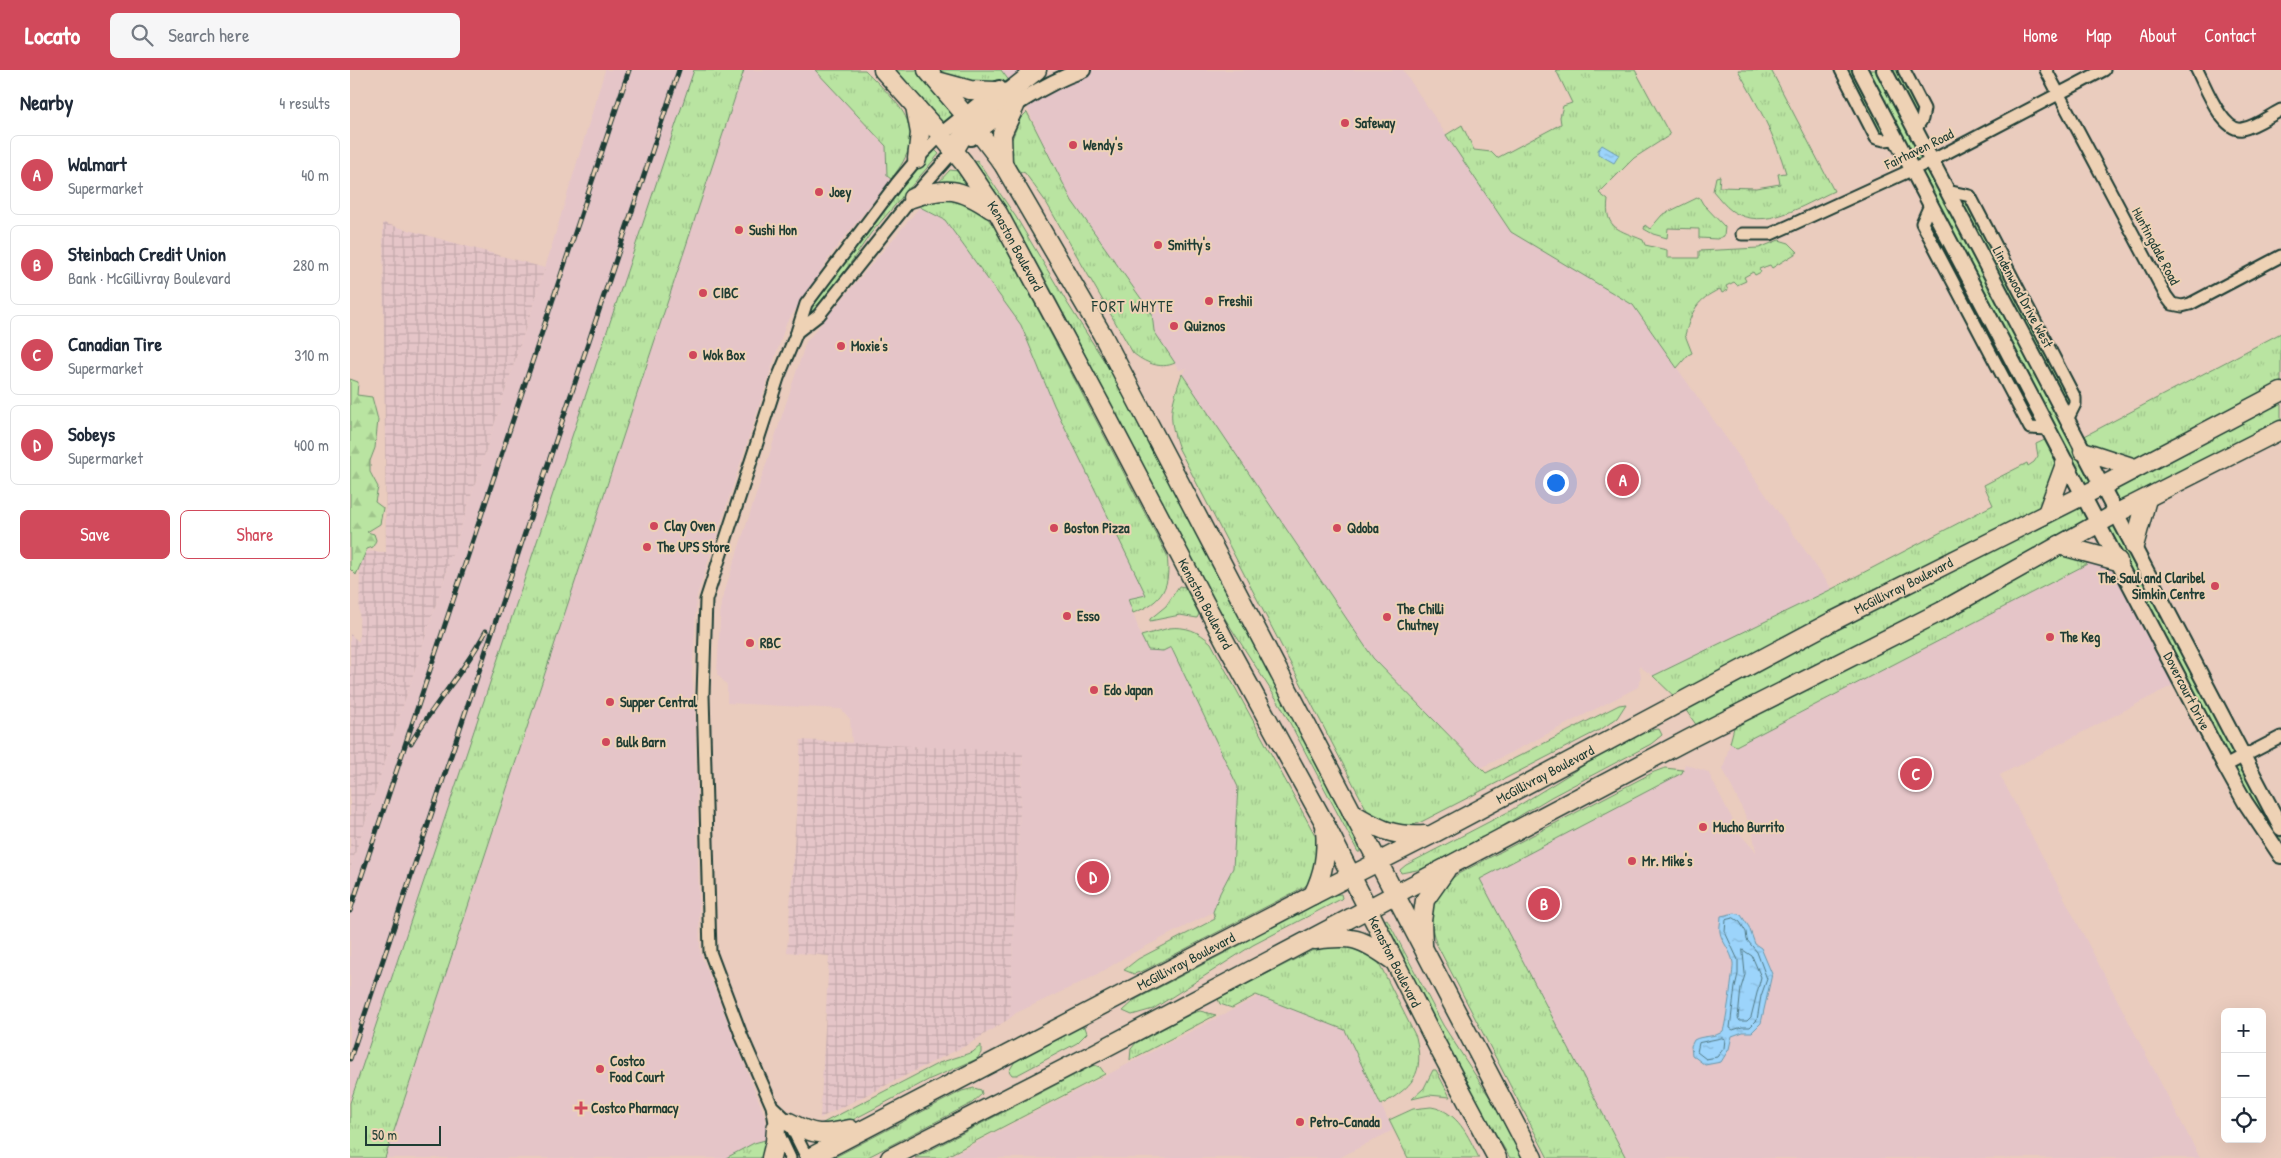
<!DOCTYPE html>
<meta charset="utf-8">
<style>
body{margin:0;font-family:"Patrick Hand",sans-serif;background:#f6f6f7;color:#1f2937}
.controls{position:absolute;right:15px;bottom:15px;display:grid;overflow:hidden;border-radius:8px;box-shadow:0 5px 20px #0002}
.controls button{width:45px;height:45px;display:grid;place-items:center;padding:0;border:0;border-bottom:1px solid #e0e1e3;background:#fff;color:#1f2937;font:25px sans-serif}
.scale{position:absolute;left:15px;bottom:12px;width:76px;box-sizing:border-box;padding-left:5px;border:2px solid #1f3d34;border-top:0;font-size:14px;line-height:18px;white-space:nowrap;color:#1f3d34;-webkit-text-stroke:4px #eed2b5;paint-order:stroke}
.you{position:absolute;left:1205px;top:412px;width:18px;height:18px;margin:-12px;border:4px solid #fff;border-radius:50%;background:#1a73e8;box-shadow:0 0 0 8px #1a73e833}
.badge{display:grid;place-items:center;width:32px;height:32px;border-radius:50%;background:#d1495b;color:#fff;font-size:16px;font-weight:700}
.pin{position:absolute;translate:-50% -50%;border:2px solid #fff;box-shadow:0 1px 5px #0006}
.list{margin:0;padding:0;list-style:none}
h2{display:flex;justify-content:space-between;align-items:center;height:65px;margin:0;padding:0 20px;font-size:21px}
h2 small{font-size:16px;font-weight:400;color:#747a83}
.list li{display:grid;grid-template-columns:32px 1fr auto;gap:15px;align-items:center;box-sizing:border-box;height:80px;margin:0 10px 10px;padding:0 10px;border:1px solid #e0e1e3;border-radius:8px}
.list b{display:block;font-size:19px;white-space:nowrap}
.list p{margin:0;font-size:16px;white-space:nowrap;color:#747a83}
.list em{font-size:16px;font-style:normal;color:#747a83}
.actions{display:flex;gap:10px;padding:15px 20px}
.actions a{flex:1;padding:11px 0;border:1px solid #d1495b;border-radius:8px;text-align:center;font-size:18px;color:#d1495b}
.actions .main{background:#d1495b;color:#fff}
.icon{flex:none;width:28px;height:28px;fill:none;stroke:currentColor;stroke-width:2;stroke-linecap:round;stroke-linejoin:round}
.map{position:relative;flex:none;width:1931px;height:1088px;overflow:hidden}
header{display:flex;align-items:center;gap:30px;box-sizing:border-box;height:70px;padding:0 25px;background:#d1495b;color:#fff}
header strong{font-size:24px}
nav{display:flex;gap:28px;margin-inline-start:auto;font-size:18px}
.search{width:350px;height:45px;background:#f6f6f7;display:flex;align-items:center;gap:12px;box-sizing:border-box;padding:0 18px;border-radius:8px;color:#747a83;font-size:19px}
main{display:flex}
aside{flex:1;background:#fff}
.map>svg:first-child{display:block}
.built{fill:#e5c5c8}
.industrial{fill:url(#industrial-grid)}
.grass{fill:url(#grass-tufts);stroke:#6c906a;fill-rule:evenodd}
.forest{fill:url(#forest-firs);stroke:#6c906a}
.water{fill:url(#water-ripples);stroke:#6a98ab}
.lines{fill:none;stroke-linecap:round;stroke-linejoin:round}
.shore{stroke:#517984;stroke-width:1}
.minor-casing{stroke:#1f3d34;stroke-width:15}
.tertiary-casing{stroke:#1f3d34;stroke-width:18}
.primary-casing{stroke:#1f3d34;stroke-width:21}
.minor{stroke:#eed2b5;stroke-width:11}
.tertiary{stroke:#eed2b5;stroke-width:14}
.primary{stroke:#eed2b5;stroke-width:18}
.rail-casing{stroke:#1f3d34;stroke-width:5}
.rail{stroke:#eed2b5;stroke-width:3;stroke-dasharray:9;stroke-linecap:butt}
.poi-dot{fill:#d1495b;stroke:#eed2b5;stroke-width:2}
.labels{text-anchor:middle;stroke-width:4;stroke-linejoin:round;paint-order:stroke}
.poi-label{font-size:14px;font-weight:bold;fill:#1f3d34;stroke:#eed2b5;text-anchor:start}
.street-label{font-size:14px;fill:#1f3d34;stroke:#eed2b5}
.quarter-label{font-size:16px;letter-spacing:1px;fill:#1f3d34;stroke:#eed2b5}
</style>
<header>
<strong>Locato</strong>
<div class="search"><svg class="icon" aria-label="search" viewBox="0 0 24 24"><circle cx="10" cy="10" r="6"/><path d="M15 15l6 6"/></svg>Search here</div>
<nav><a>Home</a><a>Map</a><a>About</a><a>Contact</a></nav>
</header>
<main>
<aside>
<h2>Nearby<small>4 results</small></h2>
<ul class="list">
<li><span class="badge">A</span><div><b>Walmart</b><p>Supermarket</p></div><em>40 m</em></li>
<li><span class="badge">B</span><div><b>Steinbach Credit Union</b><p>Bank · McGillivray Boulevard</p></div><em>280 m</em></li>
<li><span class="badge">C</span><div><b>Canadian Tire</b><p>Supermarket</p></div><em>310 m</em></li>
<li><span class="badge">D</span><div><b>Sobeys</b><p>Supermarket</p></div><em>400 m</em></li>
</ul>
<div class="actions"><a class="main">Save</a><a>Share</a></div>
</aside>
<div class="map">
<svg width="1931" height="1088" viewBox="0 0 1931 1088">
<defs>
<pattern id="industrial-grid" width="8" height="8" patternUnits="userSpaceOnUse" patternTransform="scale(1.25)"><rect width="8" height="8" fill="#e5c5c8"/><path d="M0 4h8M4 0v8" fill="none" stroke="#c4aaac"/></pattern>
<pattern id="grass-tufts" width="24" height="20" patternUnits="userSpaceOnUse" patternTransform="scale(1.25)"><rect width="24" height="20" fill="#b9e4a1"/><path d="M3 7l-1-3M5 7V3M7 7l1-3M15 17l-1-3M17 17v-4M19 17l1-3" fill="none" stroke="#9fc48b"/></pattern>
<pattern id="forest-firs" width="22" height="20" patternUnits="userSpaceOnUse" patternTransform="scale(1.25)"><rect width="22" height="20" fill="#b9e4a1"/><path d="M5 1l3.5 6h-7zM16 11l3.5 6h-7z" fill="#9fc48b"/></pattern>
<pattern id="water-ripples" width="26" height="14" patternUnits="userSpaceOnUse" patternTransform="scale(1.25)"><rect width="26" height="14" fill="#9cd4fb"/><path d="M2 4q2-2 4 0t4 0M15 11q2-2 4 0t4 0" fill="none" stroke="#86b7d8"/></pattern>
</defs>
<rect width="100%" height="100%" fill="#eaccbe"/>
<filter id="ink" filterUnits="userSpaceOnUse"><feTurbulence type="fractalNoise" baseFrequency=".02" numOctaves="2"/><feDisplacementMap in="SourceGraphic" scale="10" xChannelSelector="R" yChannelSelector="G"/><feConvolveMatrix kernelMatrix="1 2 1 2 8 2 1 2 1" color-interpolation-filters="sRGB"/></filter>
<g filter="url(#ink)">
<path class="built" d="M 255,0 L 344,0 L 0,1033 L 0,799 L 195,198 Z
M 394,0 L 465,0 L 536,76 L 537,106 L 541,109 L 483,182 L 436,254 L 347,526 L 342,605 L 345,639 L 350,882 L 415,1046 L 419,1069 L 404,1073 L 376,1088 L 35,1088 Z
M 651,0 L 682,0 L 660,12 Z
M 733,0 L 1053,0 L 1161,162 L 1283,235 L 1482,519 L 1303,606 L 1289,596 L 1291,606 L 1288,617 L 1131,698 L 1023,588 L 832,304 L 837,298 L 829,300 L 804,261 L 802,244 L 722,131 L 686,59 L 674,29 Z
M 570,137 L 595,149 L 671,255 L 704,335 L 796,525 L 778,529 L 791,566 L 821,577 L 888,717 L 883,798 L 870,823 L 863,842 L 775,887 L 747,905 L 666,943 L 659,949 L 673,683 L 502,673 L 500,649 L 491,639 L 377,633 L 377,615 L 367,604 L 371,532 L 456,272 Z
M 1740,482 L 1768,491 L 1831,611 L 1650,705 L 1850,1088 L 1276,1088 L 1130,809 L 1332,703 L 1335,694 L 1358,702 L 1390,764 L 1406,782 L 1402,759 L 1373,699 L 1380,673 L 1386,676 L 1737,494 Z
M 909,926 L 995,960 L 1043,1060 L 989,1088 L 597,1088 Z"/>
<path class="industrial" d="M 33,153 L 195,198 L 0,799 L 0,564 L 9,572 L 10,481 L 36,482 Z
M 451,670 L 673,682 L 659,949 L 619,974 L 470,1048 L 479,886 L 437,882 Z"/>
<path class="grass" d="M 344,0 L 394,0 L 35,1088 L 0,1088 L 0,1033 Z
M 465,0 L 515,0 C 551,37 582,59 541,109 L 537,106 L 536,76 Z
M 533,0 L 651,0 L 660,12 L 645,21 L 587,11 L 615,45 L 591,65 Z
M 1206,0 L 1285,0 L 1320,65 L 1284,88 L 1249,123 L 1258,130 C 1254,159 1270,160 1293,170 L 1295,175 L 1317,180 L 1317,188 L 1349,188 L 1349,181 L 1409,178 L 1429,170 L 1439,173 L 1448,182 L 1422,198 L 1420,195 L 1409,199 L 1411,202 L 1405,205 L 1403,202 L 1394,207 L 1396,211 L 1387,215 L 1384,212 L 1376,216 L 1378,220 L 1372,223 L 1370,219 C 1346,230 1342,241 1335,265 L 1342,283 L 1338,285 L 1327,298 L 1283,235 L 1161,162 L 1096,65 L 1112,55 L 1124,80 L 1141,82 L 1147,88 L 1211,54 L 1210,47 L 1213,36 L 1222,33 Z
M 1388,0 L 1421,0 L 1484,121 C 1453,135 1415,162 1382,141 C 1375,136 1369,128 1363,121 L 1366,107 L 1370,106 L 1369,117 L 1406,118 L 1430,114 L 1428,104 L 1436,103 C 1425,65 1407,34 1388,0 Z
M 1491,0 L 1554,0 L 1574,39 L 1565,60 L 1597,121 L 1620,126 L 1725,328 L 1717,350 L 1727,370 L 1931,263 L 1931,360 L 1767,443 L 1931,758 L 1931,786 L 1748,454 L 1710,474 L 1740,482 L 1737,494 L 1386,676 L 1380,673 L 1387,646 L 1352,663 L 1330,632 L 1303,606 L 1482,519 L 1643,435 L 1634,415 L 1677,393 L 1678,396 L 1684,392 L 1688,386 L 1686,374 L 1701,367 L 1686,360 L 1572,153 L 1580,135 L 1545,69 L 1526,68 ZM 1734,382 L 1784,398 L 1753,416 ZM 1716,395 L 1725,428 L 1698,442 ZM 1753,416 L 1767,443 L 1748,454 L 1732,425 Z
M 677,42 L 722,131 L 802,244 L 804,261 L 825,293 C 810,300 794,292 783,283 L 696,132 L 675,103 L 669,101 C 662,91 659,81 657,69 L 662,69 L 670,49 Z
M 585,80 L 589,84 L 521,163 L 490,208 L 459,245 L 460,236 L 570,91 Z
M 627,90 L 666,147 L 716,231 L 770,316 L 1008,772 L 1010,782 L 1008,782 L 931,636 L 865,533 L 697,212 L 672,167 L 631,106 L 624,92 Z
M 600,100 L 608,101 L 620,118 L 606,114 L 588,113 Z
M 597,125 L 631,140 L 645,158 L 817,485 C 821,517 813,532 783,543 L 778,529 L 796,525 L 704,335 L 671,255 L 595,150 L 570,137 L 585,128 Z
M 1349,127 L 1353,134 L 1375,157 L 1374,166 L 1367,169 L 1349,168 L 1349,159 L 1318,158 L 1317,168 L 1303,164 L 1294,159 L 1295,155 L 1300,159 L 1312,145 Z
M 832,304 L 1023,588 L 1136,703 L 1269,635 L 1276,634 L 1267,648 L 1253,658 L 1071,752 L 1055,758 L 1020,746 L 829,379 C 817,345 821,337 832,304 Z
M 829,516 L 835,517 L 849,544 L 847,548 L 830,545 L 800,551 L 800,549 L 816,536 Z
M 819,558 C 835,556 849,561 861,573 L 966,767 C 971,784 969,806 954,817 L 795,900 L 784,904 L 774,900 L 788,889 L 865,849 L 863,842 L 870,823 L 883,798 L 888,717 L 821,577 L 813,581 L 798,580 L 791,566 Z
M 1309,659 L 1312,665 L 1301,674 L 1201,727 L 1141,763 L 1072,799 L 1051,803 L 1050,800 L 1056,795 L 1160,741 L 1252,684 L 1293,661 Z
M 1315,698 L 1333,700 L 1332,703 L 1130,809 L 1276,1088 L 1198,1088 L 1086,873 C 1076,842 1081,823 1108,804 L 1304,702 Z
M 991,824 L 992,828 L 991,829 L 903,875 L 803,939 L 782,945 L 773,941 L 785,930 L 890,875 L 922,854 L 981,825 Z
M 1037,849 L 1093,955 L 1144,1034 L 1172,1088 L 1160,1088 L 1112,1007 L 1033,851 Z
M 992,871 L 1021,883 L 1028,891 L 1066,967 C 1075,1005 1062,1017 1031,1035 L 995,960 L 906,925 L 882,938 L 870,934 L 868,929 L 973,875 Z
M 850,941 L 866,945 L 780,990 L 781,979 L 786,973 L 843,943 Z
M 735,957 L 737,963 L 727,973 L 667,1005 L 662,1005 L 659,1001 L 667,988 L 724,958 Z
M 631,975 L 631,983 L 627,989 L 580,1009 L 495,1054 L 469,1055 L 589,993 L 623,982 Z
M 744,995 L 750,997 L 755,1004 L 593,1088 L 565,1088 Z
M 1083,1000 L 1086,1000 L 1100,1027 L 1079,1025 L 1062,1029 L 1074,1018 Z
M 624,1018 L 631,1020 L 632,1024 L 622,1033 L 516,1088 L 483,1088 L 612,1021 Z
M 1081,1037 C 1108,1041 1118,1066 1129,1088 L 1058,1088 L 1039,1050 L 1063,1039 Z
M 419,1069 L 417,1088 L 376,1088 L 404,1073 Z"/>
<path class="forest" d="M 0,309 L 8,312 L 7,325 L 22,327 L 28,350 L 25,378 L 20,391 L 20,402 L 28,417 L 25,432 L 33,438 L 30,454 L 17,462 L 24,464 L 26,470 L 23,477 L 17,479 L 6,505 L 0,499 Z"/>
<path class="water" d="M 1252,75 L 1269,85 L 1264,93 L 1248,84 L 1248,80 Z
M 1385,843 L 1391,845 L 1399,857 L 1405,874 L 1411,878 L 1422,904 L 1411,953 L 1402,962 L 1393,962 L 1382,966 L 1379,979 L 1371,992 L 1355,995 L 1342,985 L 1341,976 L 1344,970 C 1352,965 1366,968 1373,961 C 1375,958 1384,899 1383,893 C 1382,882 1371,871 1370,862 C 1369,857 1371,851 1371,846 Z"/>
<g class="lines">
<path class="shore" d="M 1384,848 L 1390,852 L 1396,862 L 1397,870 L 1407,882 L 1417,909 L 1411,926 L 1407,950 L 1400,957 L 1392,957 L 1383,960 L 1380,958 L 1385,917 L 1388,904 L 1388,890 L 1375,862 L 1376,850 Z
M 1393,880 L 1402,886 L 1411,907 L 1401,947 L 1397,951 L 1390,951 L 1388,948 L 1391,918 L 1395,905 Z
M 1372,968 L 1375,969 L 1374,978 L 1367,987 L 1356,989 L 1347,982 L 1349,973 Z"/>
<defs>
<path id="minor" d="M 1491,0 L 1526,68 L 1534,70 L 1545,69
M 1554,0 L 1574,39 L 1572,49 L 1565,60
M 1696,0 L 1816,226 L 1822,234 L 1832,236 L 1840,234 L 1931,186
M 1847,0 C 1855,15 1872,62 1892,59 C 1905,57 1919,46 1931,40
M 1597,121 L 1620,126 L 1725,328 L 1725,334 L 1717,350
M 1580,135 L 1572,153 L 1680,358 L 1697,359
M 1392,164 L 1421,164 L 1439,156 L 1581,91 L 1754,0
M 447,262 L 469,245 L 562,128 L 604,81
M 1875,696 L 1931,667
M 422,1036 L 439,1052 L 457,1088
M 440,1088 L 426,1058 L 422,1036 L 392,967 L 360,882 L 353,625 L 356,530 L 428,308 L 447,262 L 456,234 L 547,113 L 567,89 L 591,65"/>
<path id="tertiary" d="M 1510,0 L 1875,696 L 1895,732 L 1931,786
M 1534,0 L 1931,758
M 591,65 L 649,18
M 621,68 C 655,41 691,14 733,0"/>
<g id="primary">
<path id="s1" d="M 533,0 L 591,65 L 613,92 L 648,143 L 753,339 L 877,575 L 975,754 L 1087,975 L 1147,1088"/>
<path d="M 577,0 L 621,52 L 653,94 L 752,264 L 1183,1088"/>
<path d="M 587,11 L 620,20 L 645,21"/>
<path d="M 565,36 L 570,63 L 567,89"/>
<path d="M 604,81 L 621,52 L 687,0"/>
<path d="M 653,94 L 652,64 L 665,36"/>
<path d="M 562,128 C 597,116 610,118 641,139"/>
<path d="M 1733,381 L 1785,398"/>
<path d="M 1697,443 L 1715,394"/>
<path d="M 1709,475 L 1768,491"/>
<path d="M 1784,476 L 1797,429"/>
<path d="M 1002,743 C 1029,759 1043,767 1075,765"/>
<path d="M 963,825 C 974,802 977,784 975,759"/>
<path d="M 965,870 C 1003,865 1011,868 1042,890"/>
<path d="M 1073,875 L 1072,851 L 1075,830 L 1096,800"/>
<path d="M 439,1052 C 465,1066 472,1065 500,1059"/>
<path d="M 421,1088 L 425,1072 L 426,1058"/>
<path id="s2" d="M 459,1088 L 963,825 L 1083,764 L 1483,551 L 1760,412 L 1931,322"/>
<path d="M 540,1088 L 747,982 L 1339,669 L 1592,541 L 1767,443 L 1931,360"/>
</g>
</defs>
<use href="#minor" class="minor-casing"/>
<use href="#tertiary" class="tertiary-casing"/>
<use href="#primary" class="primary-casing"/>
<use href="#minor" class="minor"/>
<use href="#tertiary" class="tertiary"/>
<use href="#primary" class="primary"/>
<defs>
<path id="rail" d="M 61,673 C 84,633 115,601 136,561
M 0,841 L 279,0
M 0,989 L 329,0"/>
</defs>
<use href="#rail" class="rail-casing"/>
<use href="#rail" class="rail"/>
</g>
</g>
<g class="poi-dot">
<circle cx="995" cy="53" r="5"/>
<circle cx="723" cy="75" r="5"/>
<circle cx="469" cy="122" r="5"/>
<circle cx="389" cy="160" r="5"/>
<circle cx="808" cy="175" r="5"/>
<circle cx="353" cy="223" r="5"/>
<circle cx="859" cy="231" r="5"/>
<circle cx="824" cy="256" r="5"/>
<circle cx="491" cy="276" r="5"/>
<circle cx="343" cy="285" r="5"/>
<circle cx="304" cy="456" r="5"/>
<circle cx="704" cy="458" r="5"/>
<circle cx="987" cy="458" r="5"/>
<circle cx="297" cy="477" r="5"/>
<circle cx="1865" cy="516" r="5"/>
<circle cx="717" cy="546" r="5"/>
<circle cx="1037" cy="547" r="5"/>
<circle cx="1700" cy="567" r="5"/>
<circle cx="400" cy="573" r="5"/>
<circle cx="744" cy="620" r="5"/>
<circle cx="260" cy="632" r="5"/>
<circle cx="256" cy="672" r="5"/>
<circle cx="1353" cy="757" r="5"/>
<circle cx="1282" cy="791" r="5"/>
<circle cx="250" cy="999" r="5"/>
<path d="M228.5 1030.5h5v5h5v5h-5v5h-5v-5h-5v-5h5z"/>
<circle cx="950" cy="1052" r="5"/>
</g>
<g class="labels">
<g class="poi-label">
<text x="1005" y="58">Safeway</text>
<text x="733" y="80">Wendy's</text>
<text x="479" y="127">Joey</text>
<text x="399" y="165">Sushi Hon</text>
<text x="818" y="180">Smitty's</text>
<text x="363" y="228">CIBC</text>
<text x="869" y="236">Freshii</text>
<text x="834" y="261">Quiznos</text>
<text x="501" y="281">Moxie's</text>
<text x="353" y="290">Wok Box</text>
<text x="314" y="461">Clay Oven</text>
<text x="714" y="463">Boston Pizza</text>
<text x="997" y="463">Qdoba</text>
<text x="307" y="482">The UPS Store</text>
<text x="1855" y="513" text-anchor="end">The Saul and Claribel<tspan x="1855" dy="16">Simkin Centre</tspan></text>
<text x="1047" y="544">The Chilli<tspan x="1047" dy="16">Chutney</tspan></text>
<text x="727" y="551">Esso</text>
<text x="1710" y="572">The Keg</text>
<text x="410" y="578">RBC</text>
<text x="754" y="625">Edo Japan</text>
<text x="270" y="637">Supper Central</text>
<text x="266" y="677">Bulk Barn</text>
<text x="1363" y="762">Mucho Burrito</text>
<text x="1292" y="796">Mr. Mike's</text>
<text x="260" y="996">Costco<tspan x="260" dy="16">Food Court</tspan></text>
<text x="241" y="1043">Costco Pharmacy</text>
<text x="960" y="1057">Petro-Canada</text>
</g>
<g class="street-label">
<text transform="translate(1569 79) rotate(-26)" y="5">Fairhaven Road</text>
<text transform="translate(1806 176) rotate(62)" y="5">Huntingdale Road</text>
<text dy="5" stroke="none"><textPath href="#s1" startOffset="221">Kenaston Boulevard</textPath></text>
<text transform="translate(1673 227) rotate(62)" y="5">Lindenwood Drive West</text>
<text dy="5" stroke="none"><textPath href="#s2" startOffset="1235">McGillivray Boulevard</textPath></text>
<text dy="5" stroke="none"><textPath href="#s1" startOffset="626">Kenaston Boulevard</textPath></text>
<text transform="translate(1837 621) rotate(63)" y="5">Dovercourt Drive</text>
<text dy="5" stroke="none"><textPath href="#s2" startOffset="830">McGillivray Boulevard</textPath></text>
<text dy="5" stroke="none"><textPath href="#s2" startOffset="425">McGillivray Boulevard</textPath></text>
<text dy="5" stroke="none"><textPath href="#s1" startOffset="1031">Kenaston Boulevard</textPath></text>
</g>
<g class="quarter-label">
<text x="783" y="242">FORT WHYTE</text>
</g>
</g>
</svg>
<div class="controls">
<button>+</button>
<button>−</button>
<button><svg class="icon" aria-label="locate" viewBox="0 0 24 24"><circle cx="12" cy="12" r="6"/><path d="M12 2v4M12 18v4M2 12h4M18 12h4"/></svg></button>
</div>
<div class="scale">50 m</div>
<div class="you"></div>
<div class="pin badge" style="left:1273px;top:410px">A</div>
<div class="pin badge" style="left:1194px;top:834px">B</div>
<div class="pin badge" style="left:1566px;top:704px">C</div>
<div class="pin badge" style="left:743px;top:807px">D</div>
</div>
</main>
